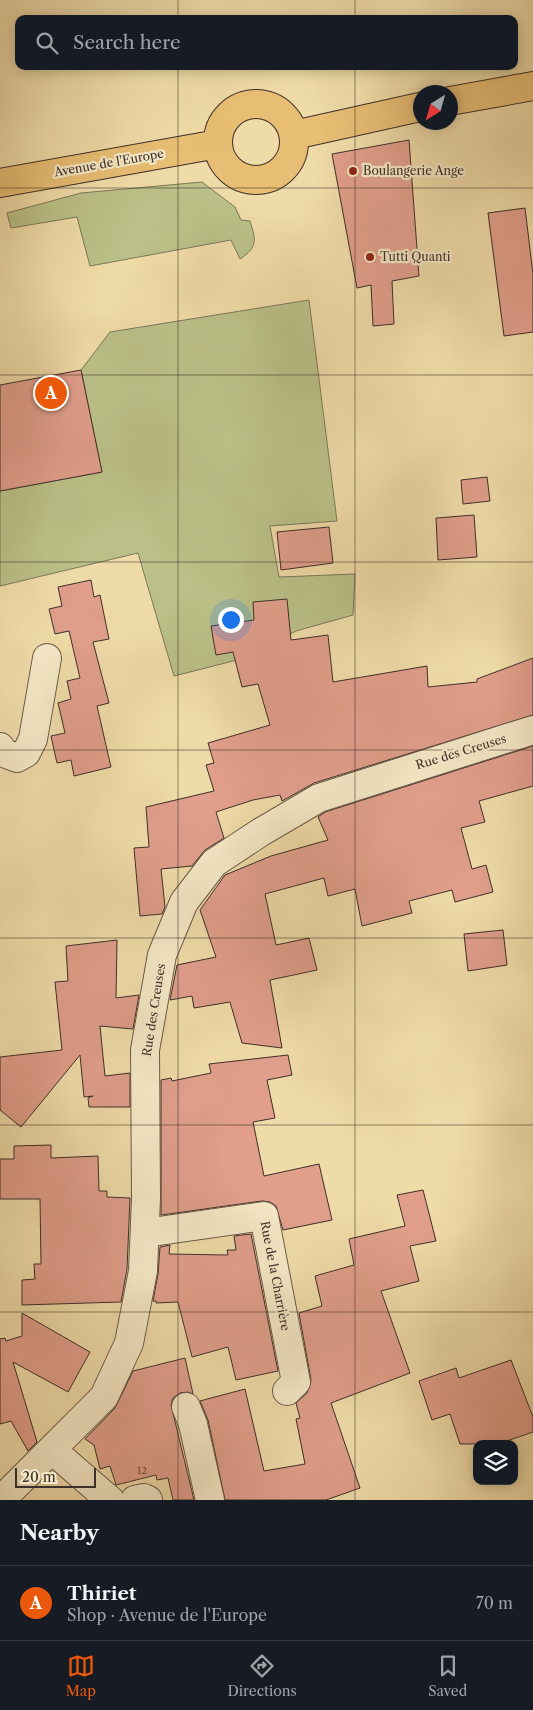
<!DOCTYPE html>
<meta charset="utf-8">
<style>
body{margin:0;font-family:"Libre Caslon Text",serif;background:#242831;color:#f1f3f6}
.controls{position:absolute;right:15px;bottom:15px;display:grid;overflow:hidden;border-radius:10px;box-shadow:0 2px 12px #0003}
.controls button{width:45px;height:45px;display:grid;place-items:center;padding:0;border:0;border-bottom:1px solid #363941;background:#171b24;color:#f1f3f6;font:25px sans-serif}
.compass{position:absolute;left:413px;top:85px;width:45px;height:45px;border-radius:50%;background:#171b24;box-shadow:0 2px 12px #0003;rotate:217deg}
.scale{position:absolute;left:15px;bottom:12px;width:81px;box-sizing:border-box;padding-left:5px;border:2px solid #3d2f29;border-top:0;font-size:14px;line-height:18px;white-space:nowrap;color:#3d2f29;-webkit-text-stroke:4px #f5e8c6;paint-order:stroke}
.you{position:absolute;left:230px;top:619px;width:18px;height:18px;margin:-12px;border:4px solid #fff;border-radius:50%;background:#1a73e8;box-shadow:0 0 0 8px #1a73e833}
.badge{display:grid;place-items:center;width:32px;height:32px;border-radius:50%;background:#ea580c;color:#fff;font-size:16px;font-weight:700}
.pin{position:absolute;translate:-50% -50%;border:2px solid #fff;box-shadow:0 1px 5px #0006}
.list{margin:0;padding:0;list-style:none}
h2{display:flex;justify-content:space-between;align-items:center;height:65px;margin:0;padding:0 20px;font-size:21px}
h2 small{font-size:16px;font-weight:400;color:#9ea1a6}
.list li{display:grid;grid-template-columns:32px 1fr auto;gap:15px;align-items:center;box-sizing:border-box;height:75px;padding:0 20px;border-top:1px solid #363941}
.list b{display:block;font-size:19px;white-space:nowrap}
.list p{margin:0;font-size:16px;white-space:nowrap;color:#9ea1a6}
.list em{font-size:16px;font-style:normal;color:#9ea1a6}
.icon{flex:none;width:28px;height:28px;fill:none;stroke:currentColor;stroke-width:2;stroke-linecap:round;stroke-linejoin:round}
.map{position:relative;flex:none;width:533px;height:1500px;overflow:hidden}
.search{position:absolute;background:#171b24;box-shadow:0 2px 12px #0003;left:15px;right:15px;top:15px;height:55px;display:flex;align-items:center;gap:12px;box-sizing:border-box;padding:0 18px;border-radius:10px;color:#9ea1a6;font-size:19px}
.sheet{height:140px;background:#171b24}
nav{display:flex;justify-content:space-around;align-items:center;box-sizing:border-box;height:70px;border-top:1px solid #363941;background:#171b24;font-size:14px;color:#9ea1a6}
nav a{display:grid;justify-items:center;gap:2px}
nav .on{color:#ea580c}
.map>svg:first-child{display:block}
.green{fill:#bac087;stroke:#7c7858}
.building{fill:#e09e8b;stroke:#3d2f29}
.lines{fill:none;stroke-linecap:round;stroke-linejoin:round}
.minor-casing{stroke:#6a5a49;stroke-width:30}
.major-casing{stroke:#3d2f29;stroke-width:30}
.minor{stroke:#f5e8c6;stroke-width:28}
.major{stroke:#e8be74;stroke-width:28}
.grid{fill:none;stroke:#3d2f29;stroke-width:1;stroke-opacity:0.55}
.poi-dot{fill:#8f2418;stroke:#f5e8c6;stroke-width:2}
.labels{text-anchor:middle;stroke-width:4.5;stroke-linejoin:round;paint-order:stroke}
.number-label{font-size:10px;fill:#664b42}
.street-label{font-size:12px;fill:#3d2f29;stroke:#f5e8c6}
.poi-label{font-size:12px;fill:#3d2f29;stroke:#f5e8c6;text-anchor:start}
</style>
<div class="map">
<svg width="533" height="1500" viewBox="0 0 533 1500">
<rect width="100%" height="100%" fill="#efdba8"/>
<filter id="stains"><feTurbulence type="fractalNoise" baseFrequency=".004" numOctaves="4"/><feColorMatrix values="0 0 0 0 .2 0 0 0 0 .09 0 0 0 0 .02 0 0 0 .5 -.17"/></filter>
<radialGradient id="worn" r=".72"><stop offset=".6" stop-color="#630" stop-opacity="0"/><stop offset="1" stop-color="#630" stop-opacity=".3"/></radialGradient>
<path class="green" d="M 202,182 L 235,207 L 241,220 L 250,221 C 256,240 258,247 240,259 L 231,240 L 90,266 L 77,217 L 11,228 L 7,213 L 81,193 Z
M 309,300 L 337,521 L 270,526 L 279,577 L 355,574 L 353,615 L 296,631 L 249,657 L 174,676 L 138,553 L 0,586 L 0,491 L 102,472 L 81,370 L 110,332 Z"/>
<path class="building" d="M 409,140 L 419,276 L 392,281 L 394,324 L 373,326 L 371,285 L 357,288 L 332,154 Z
M 525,208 L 533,274 L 533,332 L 504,336 L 488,213 Z
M 81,370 L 102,472 L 0,491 L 0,385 Z
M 487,477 L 490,501 L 463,504 L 461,480 Z
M 474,515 L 477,557 L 438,560 L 436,518 Z
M 329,527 L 333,563 L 281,570 L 277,532 Z
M 91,580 L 94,597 L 100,595 L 109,639 L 93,642 L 109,703 L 97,706 L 111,767 L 74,776 L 71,760 L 57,763 L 51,736 L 65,733 L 58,703 L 71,699 L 67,681 L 80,678 L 69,631 L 55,634 L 49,609 L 62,606 L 58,587 Z
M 287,599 L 291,640 L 328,635 L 333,682 L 427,666 L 428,687 L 477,682 L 477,679 L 533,658 L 533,715 L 314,783 L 282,801 L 280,795 L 253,800 L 216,812 L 224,838 L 205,850 L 192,866 L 161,869 L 165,907 L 162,914 L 140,916 L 134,848 L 149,847 L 146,807 L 214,791 L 206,765 L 214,763 L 208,743 L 270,725 L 258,684 L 242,687 L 233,652 L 216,655 L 211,626 L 254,620 L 253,602 Z
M 533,746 L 533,786 L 479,801 L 485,822 L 461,828 L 472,869 L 486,865 L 493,892 L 455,902 L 452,890 L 409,901 L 412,913 L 362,926 L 355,889 L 328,896 L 324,878 L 265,894 L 276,945 L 309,938 L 317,970 L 270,980 L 282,1048 L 242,1043 L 230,1002 L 194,1008 L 192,996 L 170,1000 L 177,965 L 216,957 L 200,910 L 225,875 L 271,856 L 328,840 L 318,817 L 325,812 Z
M 503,930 L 507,965 L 468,971 L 464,934 Z
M 117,940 L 116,998 L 139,995 L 133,1029 L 100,1026 L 105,1076 L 130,1073 L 130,1107 L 89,1107 L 88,1098 L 93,1096 L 84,1097 L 80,1055 L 21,1127 L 0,1110 L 0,1057 L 62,1050 L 55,982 L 68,981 L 66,946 Z
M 288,1055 L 292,1075 L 267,1080 L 275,1118 L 253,1122 L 264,1176 L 319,1164 L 332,1220 L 283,1230 L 276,1206 L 270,1202 L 262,1201 L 161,1215 L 161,1080 L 171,1078 L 172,1081 L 211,1073 L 209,1064 Z
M 51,1145 L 51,1158 L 98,1156 L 99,1191 L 107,1191 L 107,1197 L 130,1198 L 127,1269 L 121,1302 L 22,1305 L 22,1280 L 35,1279 L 34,1264 L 41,1264 L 40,1199 L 0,1199 L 0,1159 L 14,1159 L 14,1146 Z
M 423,1190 L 436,1241 L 410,1246 L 419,1281 L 381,1291 L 410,1373 L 331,1403 L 360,1488 L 326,1500 L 225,1500 L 208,1420 L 200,1401 L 245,1389 L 264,1471 L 305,1464 L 296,1419 L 300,1418 L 296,1403 L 307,1393 L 311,1380 L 299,1313 L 322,1306 L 315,1276 L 354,1265 L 349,1239 L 405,1226 L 397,1195 Z
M 251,1234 L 278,1371 L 236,1380 L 228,1347 L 192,1357 L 178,1302 L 156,1303 L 156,1301 L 153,1301 L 158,1274 L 160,1247 L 170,1245 L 169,1254 L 228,1255 L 227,1250 L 236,1250 L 234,1236 Z
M 22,1313 L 90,1352 L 68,1392 L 13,1362 L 37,1442 L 28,1451 L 11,1421 L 0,1424 L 0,1339 L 5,1338 L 6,1341 L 22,1336 Z
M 185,1358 L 193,1394 L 188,1392 L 180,1393 L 173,1398 L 171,1405 L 194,1500 L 173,1500 L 168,1478 L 157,1480 L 156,1475 L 116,1485 L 110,1466 L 100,1469 L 94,1445 L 85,1439 L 115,1408 L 133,1371 Z
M 511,1360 L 533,1417 L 533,1432 L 498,1444 L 460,1444 L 450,1414 L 432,1420 L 419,1381 L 456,1368 L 459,1378 Z"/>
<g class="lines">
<defs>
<path id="minor" d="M 0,747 L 4,753 L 17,758 L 26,753 L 33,739 L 47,658
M 145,1233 L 264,1216 L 296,1382 L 287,1391
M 186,1407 L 193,1424 L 210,1500
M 52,1450 L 110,1500
M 1,1500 L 104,1397 L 129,1343 L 143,1271 L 146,1198 L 145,1050 L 162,955 L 184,902 L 214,863 L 261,832 L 319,798 L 533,730
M 135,1500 L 144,1498 L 148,1500"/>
<path id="major" d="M 450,101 L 533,86
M218 142a38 38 0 1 1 76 0a38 38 0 1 1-76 0Z
M 294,135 L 420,107
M 0,183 L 218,144"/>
</defs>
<use href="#minor" class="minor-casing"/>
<use href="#major" class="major-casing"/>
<use href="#minor" class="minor"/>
<use href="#major" class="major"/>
</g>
<path class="grid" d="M 178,0 L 178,19M 355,0 L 355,19M 178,66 L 178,1500M 355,66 L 355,1500M 0,188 L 533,188M 0,375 L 533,375M 0,562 L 533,562M 0,750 L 533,750M 0,938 L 533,938M 0,1125 L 533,1125M 0,1312 L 533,1312"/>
<g class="poi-dot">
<circle cx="353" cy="171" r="5"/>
<circle cx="370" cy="257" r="5"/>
</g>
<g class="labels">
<g class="number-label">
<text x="142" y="1474">12</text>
</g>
<g class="street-label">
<text transform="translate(109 163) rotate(-10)" y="4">Avenue de l'Europe</text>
<text transform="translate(461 752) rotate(-17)" y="4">Rue des Creuses</text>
<text transform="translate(154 1010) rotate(-81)" y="4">Rue des Creuses</text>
<text transform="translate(275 1276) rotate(79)" y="4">Rue de la Charrière</text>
</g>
<g class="poi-label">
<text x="363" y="175">Boulangerie Ange</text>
<text x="380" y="261">Tutti Quanti</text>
</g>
</g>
<rect width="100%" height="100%" filter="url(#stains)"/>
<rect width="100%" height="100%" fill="url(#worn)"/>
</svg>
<div class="controls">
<button><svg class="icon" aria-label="layers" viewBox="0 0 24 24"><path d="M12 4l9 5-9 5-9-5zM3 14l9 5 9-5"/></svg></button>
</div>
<svg class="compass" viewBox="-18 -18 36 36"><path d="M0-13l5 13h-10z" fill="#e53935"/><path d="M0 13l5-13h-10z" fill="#9ea1a6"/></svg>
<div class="scale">20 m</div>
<div class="you"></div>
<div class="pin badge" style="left:51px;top:393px">A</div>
<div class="search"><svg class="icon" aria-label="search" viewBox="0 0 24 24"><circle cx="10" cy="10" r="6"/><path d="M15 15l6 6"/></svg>Search here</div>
</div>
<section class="sheet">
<h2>Nearby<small></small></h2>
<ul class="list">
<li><span class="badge">A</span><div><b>Thiriet</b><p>Shop · Avenue de l'Europe</p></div><em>70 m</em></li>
</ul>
</section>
<nav>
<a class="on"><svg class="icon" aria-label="map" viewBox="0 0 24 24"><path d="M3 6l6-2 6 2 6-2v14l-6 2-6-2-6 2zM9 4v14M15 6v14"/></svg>Map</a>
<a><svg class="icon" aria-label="directions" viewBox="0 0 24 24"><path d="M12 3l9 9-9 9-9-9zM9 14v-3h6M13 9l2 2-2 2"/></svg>Directions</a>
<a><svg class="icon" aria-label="saved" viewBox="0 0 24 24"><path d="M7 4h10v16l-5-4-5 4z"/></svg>Saved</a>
</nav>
